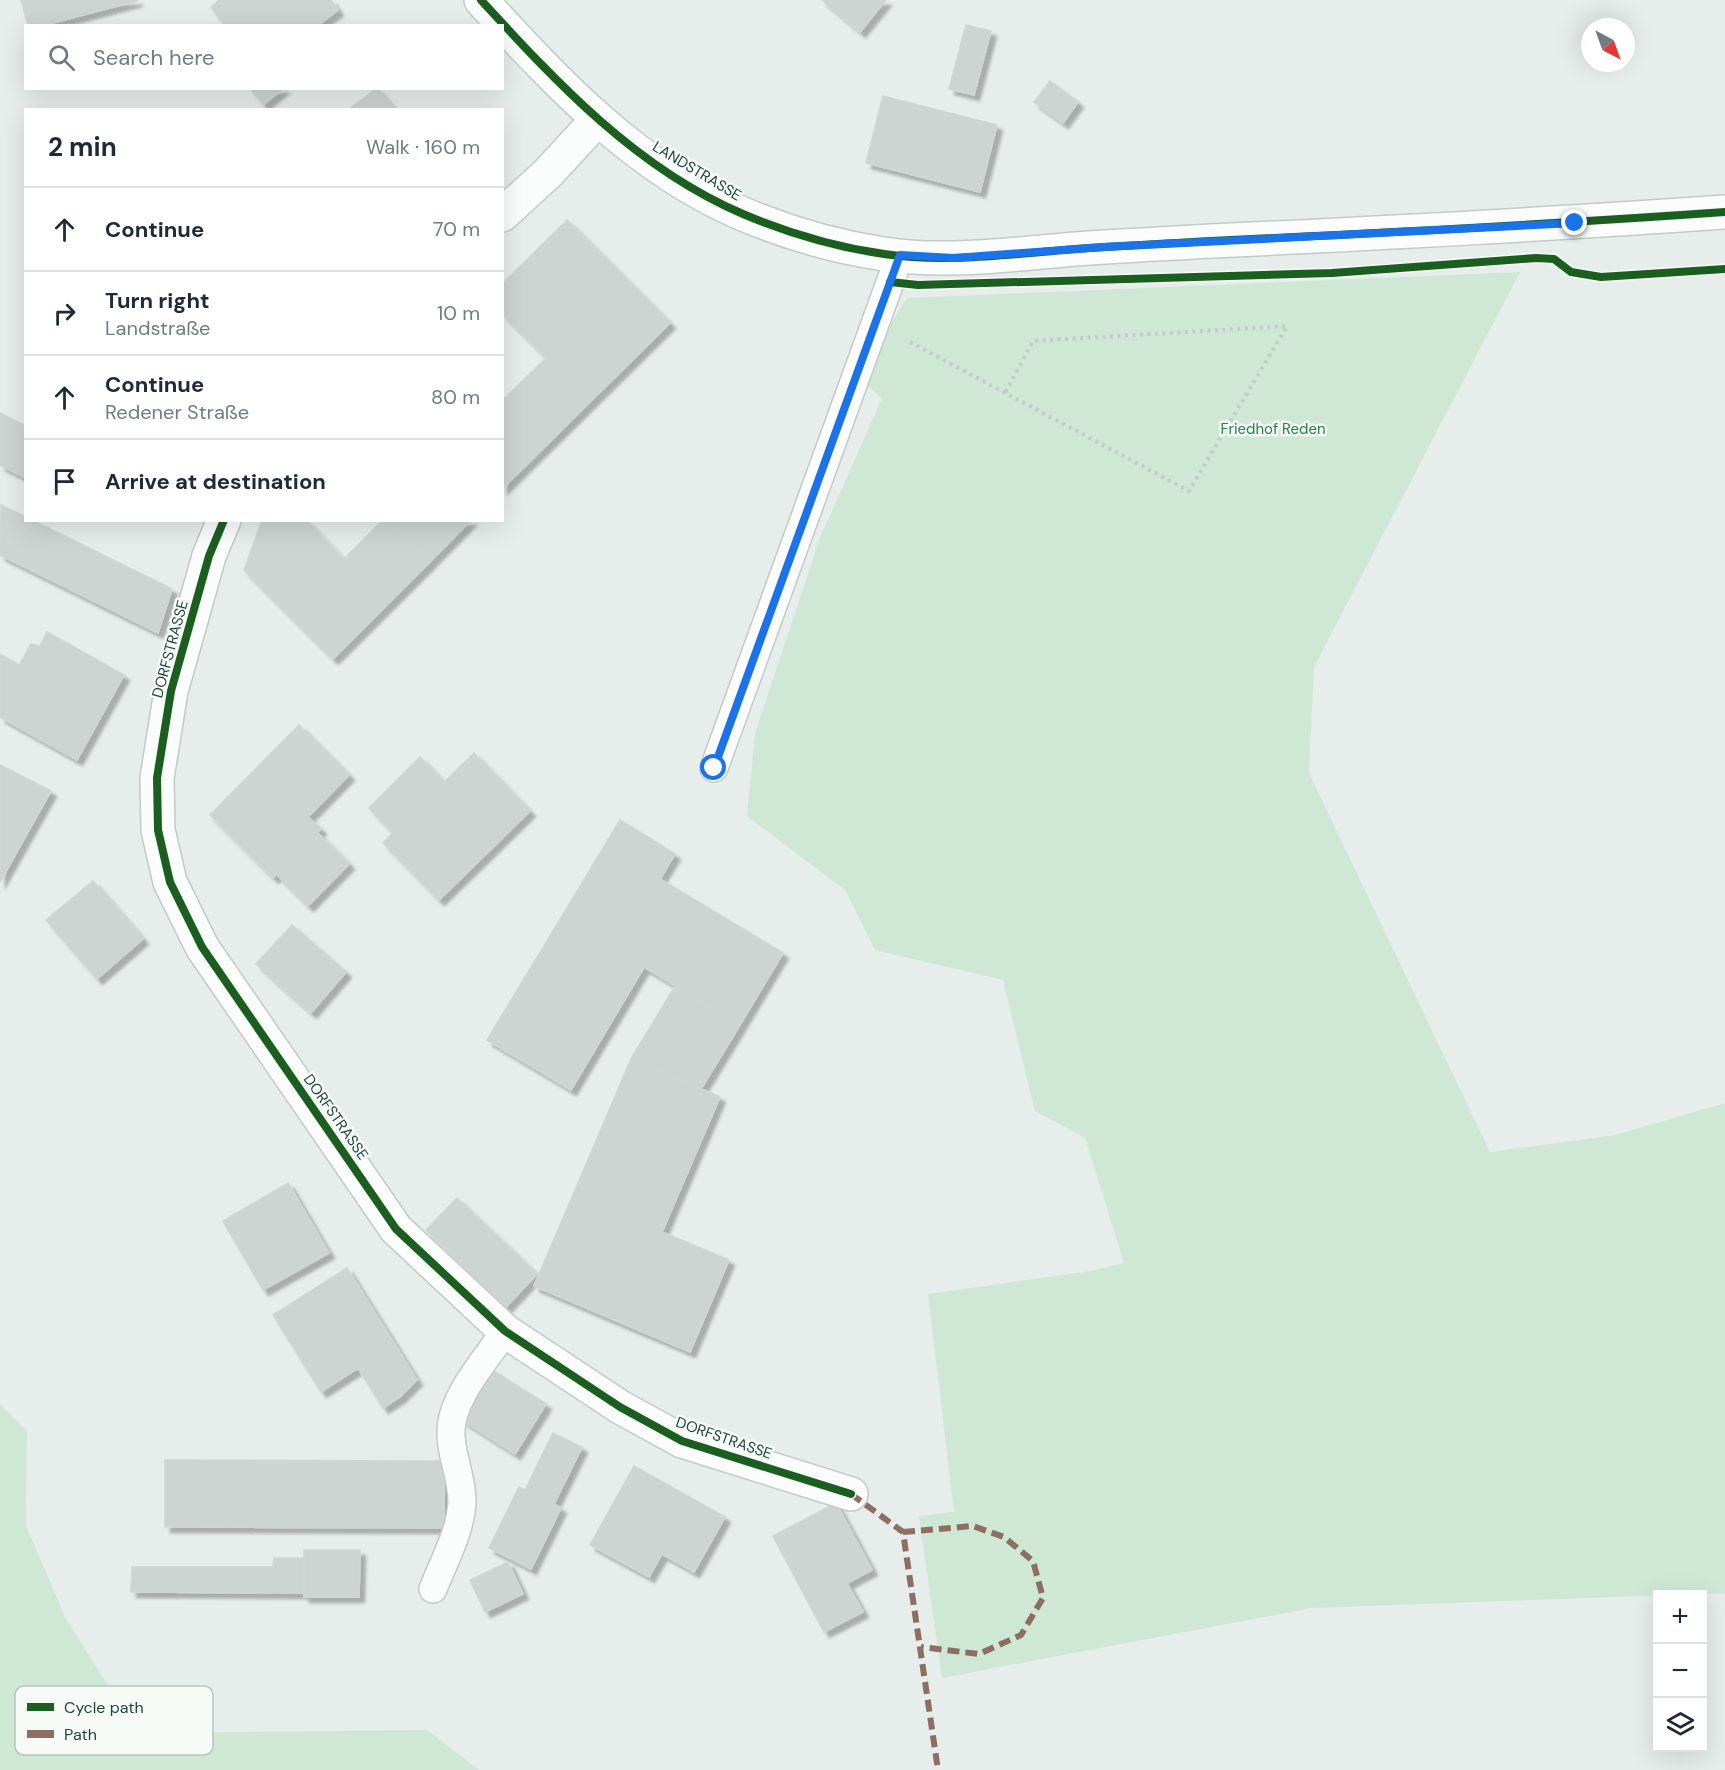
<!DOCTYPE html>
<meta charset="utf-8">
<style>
body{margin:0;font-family:"DM Sans",sans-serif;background:#f2f2f3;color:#1f2937}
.controls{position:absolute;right:18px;bottom:18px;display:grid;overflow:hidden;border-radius:0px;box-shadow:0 6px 24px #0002}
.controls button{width:54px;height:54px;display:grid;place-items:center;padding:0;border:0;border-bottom:2px solid #e0e1e3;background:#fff;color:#1f2937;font:30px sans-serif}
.compass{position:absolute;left:1581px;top:18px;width:54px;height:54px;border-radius:50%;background:#fff;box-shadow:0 6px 24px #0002;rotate:139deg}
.stop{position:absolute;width:18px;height:18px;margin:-14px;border:4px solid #1a73e8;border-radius:50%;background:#fff}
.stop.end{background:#1a73e8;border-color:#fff;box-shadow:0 2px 6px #0008}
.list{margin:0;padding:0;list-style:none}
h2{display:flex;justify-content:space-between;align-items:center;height:78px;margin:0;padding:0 24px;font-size:26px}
h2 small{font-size:20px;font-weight:400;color:#747a83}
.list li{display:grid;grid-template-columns:39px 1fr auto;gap:18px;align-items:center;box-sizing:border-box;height:84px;padding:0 24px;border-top:2px solid #e0e1e3}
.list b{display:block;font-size:22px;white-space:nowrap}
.list p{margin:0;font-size:20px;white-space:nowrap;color:#747a83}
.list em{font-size:20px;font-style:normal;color:#747a83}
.icon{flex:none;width:33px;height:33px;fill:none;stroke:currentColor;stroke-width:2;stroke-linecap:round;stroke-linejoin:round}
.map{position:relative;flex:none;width:1725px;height:1770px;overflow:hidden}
.search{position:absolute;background:#fff;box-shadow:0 6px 24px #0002;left:24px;top:24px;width:480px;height:66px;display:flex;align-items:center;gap:15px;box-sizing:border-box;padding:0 21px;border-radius:0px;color:#747a83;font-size:22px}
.panel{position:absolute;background:#fff;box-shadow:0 6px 24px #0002;left:24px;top:108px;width:480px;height:414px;border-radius:0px}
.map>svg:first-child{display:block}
.green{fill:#cfe8d6}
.building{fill:#cdd4d1;stroke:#cfd6d3;stroke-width:1.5;filter:url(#shadow)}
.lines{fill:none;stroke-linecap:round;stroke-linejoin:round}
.lane-casing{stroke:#c4cac7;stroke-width:30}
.street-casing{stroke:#c4cac7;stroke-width:36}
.secondary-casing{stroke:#c2cbc7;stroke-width:36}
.path{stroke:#c2ccca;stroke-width:4;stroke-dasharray:3 4.5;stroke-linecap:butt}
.lane{stroke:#fbfcfc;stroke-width:27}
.street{stroke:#fbfcfc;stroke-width:33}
.secondary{stroke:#fbfcfc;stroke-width:33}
.quiet{stroke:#8d6e63;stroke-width:6;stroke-dasharray:12 6;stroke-linecap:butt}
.cycleway-casing{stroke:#f6fbf8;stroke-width:11}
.cycleway{stroke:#1b5e20;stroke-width:8}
.route{stroke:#1a73e8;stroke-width:8}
.labels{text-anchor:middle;stroke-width:5;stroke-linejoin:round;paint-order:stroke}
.street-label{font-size:15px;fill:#21443a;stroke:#f6fbf8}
.park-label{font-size:15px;fill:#268048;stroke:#f6fbf8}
.key{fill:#f6fbf8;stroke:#b6c4bf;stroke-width:1.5}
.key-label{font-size:16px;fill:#21443a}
</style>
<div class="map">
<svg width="1725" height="1770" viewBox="0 0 1725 1770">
<defs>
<filter id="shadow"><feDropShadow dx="5.5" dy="5.5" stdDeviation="1.5" flood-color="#0004"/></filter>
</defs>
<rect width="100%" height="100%" fill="#e7edea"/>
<path class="green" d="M 1520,272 L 1314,667 L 1309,773 L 1490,1152 L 1615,1135 L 1725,1103 L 1725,1593 L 1312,1608 L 942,1678 L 919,1516 L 954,1512 L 928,1294 L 1091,1271 L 1124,1263 L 1085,1138 L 1035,1111 L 1003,980 L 875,950 L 846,891 L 747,816 L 755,733 L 819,540 L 882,398 L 865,383 L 887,329 L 907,298 Z
M 0,1404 L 27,1431 L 26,1526 L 66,1619 L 138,1733 L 427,1730 L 479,1770 L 0,1770 Z"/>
<path class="building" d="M 21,0 L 137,0 L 137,1 L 41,26 L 28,26 Z
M 219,0 L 331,0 L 338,10 L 317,26 L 225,26 L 211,7 Z
M 822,0 L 886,0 L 860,32 Z
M 966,25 L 991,31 L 974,95 L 949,89 Z
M 1050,81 L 1078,102 L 1063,123 L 1034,102 Z
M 250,88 L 284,88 L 263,105 Z
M 377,88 L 395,110 L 348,110 Z
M 883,96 L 997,125 L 980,192 L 866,163 Z
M 567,220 L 670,323 L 590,402 L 502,314 L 502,284 Z
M 546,358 L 590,402 L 502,489 L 502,401 Z
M 0,413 L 26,426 L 26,478 L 0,465 Z
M 1,505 L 26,517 L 26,520 L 32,520 L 172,589 L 158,633 L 0,555 Z
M 262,520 L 306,520 L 344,559 L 383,520 L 386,520 L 429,563 L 333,659 L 244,570 Z
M 386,520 L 471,520 L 429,563 Z
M 47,632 L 124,675 L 77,760 L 0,717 L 0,654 L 19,665 L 31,644 L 40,646 Z
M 299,725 L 349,775 L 308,817 L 321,829 L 273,878 L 210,815 Z
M 474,753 L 530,811 L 439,900 L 383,843 L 393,833 L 369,808 L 420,757 L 444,782 Z
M 0,765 L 51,791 L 0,882 Z
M 620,820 L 675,854 L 660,879 L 783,953 L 740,1025 L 644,967 L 571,1090 L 487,1040 Z
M 318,833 L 349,864 L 308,906 L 277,875 Z
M 93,881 L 143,939 L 97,979 L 46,920 Z
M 292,925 L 346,972 L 311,1013 L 256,964 Z
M 675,986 L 740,1025 L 701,1089 L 631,1059 Z
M 631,1059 L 720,1097 L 662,1232 L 729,1260 L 690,1352 L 534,1286 Z
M 288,1183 L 329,1253 L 263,1290 L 223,1221 Z
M 457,1198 L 537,1274 L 506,1307 L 426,1230 Z
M 347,1268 L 417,1380 L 400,1397 L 383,1408 L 358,1368 L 321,1392 L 273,1315 Z
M 494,1371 L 546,1404 L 515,1454 L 462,1420 Z
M 553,1433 L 582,1447 L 554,1504 L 561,1508 L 531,1569 L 489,1548 L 519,1487 L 525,1490 Z
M 165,1460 L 444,1461 L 444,1528 L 165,1527 Z
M 634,1466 L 725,1517 L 694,1572 L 662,1554 L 649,1577 L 590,1545 Z
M 836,1503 L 872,1570 L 847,1583 L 863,1612 L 824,1632 L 773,1536 Z
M 304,1550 L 360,1550 L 359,1597 L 304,1597 Z
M 274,1558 L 304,1558 L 304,1593 L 131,1592 L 132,1567 L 273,1567 Z
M 508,1562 L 523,1594 L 485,1612 L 470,1580 Z"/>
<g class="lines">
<defs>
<path id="lane" d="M 714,768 L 900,255
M 433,1589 C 444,1561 460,1533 462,1503 C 463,1474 445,1446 453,1417 C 461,1386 488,1357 505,1331"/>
<path id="street" d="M 502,215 L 548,173 L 597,120
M 224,520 L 209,556 L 171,691 L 157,778 L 158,830 L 170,882 L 202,947 L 396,1229 L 505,1331 L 620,1407 L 682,1441 L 851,1494"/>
<path id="secondary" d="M 481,0 C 557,83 637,169 743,214 C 788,233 836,247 884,254 C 943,263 1005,255 1064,250 C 1113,246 1162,244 1211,241 C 1383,233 1554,224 1725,212"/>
</defs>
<use href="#lane" class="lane-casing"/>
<use href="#street" class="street-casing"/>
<use href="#secondary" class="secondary-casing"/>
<path class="path" d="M 910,342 L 1189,491 L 1287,326 L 1033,341 L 1005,393"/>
<use href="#lane" class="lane"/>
<use href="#street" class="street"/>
<use href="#secondary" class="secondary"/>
<path class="quiet" d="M 851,1494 L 903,1532 L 938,1770
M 903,1532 L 973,1526 L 1004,1537 L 1033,1561 L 1043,1598 L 1021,1635 L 979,1654 L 921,1647"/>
<defs>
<path id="cycleway" d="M 481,0 C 557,83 637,169 743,214 C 788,233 836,247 884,254 C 943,263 1005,255 1064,250 C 1113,246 1162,244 1211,241 C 1383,233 1554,224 1725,212
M 890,282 L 918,285 L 1332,273 L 1536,258 L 1554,259 L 1571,272 L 1601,277 L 1725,269
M 224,520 L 209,556 L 171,691 L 157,778 L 158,830 L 170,882 L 202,947 L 396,1229 L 505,1331 L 620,1407 L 682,1441 L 851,1494"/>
</defs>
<use href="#cycleway" class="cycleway-casing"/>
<use href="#cycleway" class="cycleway"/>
</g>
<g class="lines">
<path class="route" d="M 714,768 L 900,255 L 954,258 L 1104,247 L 1575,223"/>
</g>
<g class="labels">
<g class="street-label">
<text transform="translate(697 171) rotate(31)" y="5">LANDSTRASSE</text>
<text transform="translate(170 649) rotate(-75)" y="5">DORFSTRASSE</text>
<text transform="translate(336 1117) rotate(55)" y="5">DORFSTRASSE</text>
<text transform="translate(724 1438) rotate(19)" y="5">DORFSTRASSE</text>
</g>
<g class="park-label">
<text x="1273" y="434">Friedhof Reden</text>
</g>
</g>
<rect x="15" y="1686" width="198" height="69" rx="9" class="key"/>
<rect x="27" y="1703" width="27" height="8" fill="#1b5e20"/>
<rect x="27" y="1730" width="27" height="8" fill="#8d6e63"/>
<g class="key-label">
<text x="64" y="1713">Cycle path</text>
<text x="64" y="1740">Path</text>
</g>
</svg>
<div class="controls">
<button>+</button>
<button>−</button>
<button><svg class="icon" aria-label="layers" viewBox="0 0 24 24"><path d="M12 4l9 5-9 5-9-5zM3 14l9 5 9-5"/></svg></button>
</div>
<svg class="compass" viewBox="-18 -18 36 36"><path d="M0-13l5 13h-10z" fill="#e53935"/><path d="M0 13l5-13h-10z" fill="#747a83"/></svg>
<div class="stop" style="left:714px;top:768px"></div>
<div class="stop end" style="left:1575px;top:223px"></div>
<div class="search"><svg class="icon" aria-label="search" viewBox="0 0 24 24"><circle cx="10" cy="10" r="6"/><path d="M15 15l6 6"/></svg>Search here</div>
<section class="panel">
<h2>2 min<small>Walk · 160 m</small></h2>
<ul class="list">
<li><svg class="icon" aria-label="ahead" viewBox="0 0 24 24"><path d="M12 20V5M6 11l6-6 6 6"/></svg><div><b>Continue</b></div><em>70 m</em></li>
<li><svg class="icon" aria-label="right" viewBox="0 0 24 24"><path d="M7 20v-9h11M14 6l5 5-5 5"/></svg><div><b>Turn right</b><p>Landstraße</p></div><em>10 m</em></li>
<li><svg class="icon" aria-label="ahead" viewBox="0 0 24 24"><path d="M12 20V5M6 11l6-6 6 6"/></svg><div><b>Continue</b><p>Redener Straße</p></div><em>80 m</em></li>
<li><svg class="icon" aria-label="arrive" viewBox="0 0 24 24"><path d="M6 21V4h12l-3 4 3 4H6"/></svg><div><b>Arrive at destination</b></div></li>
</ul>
</section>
</div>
